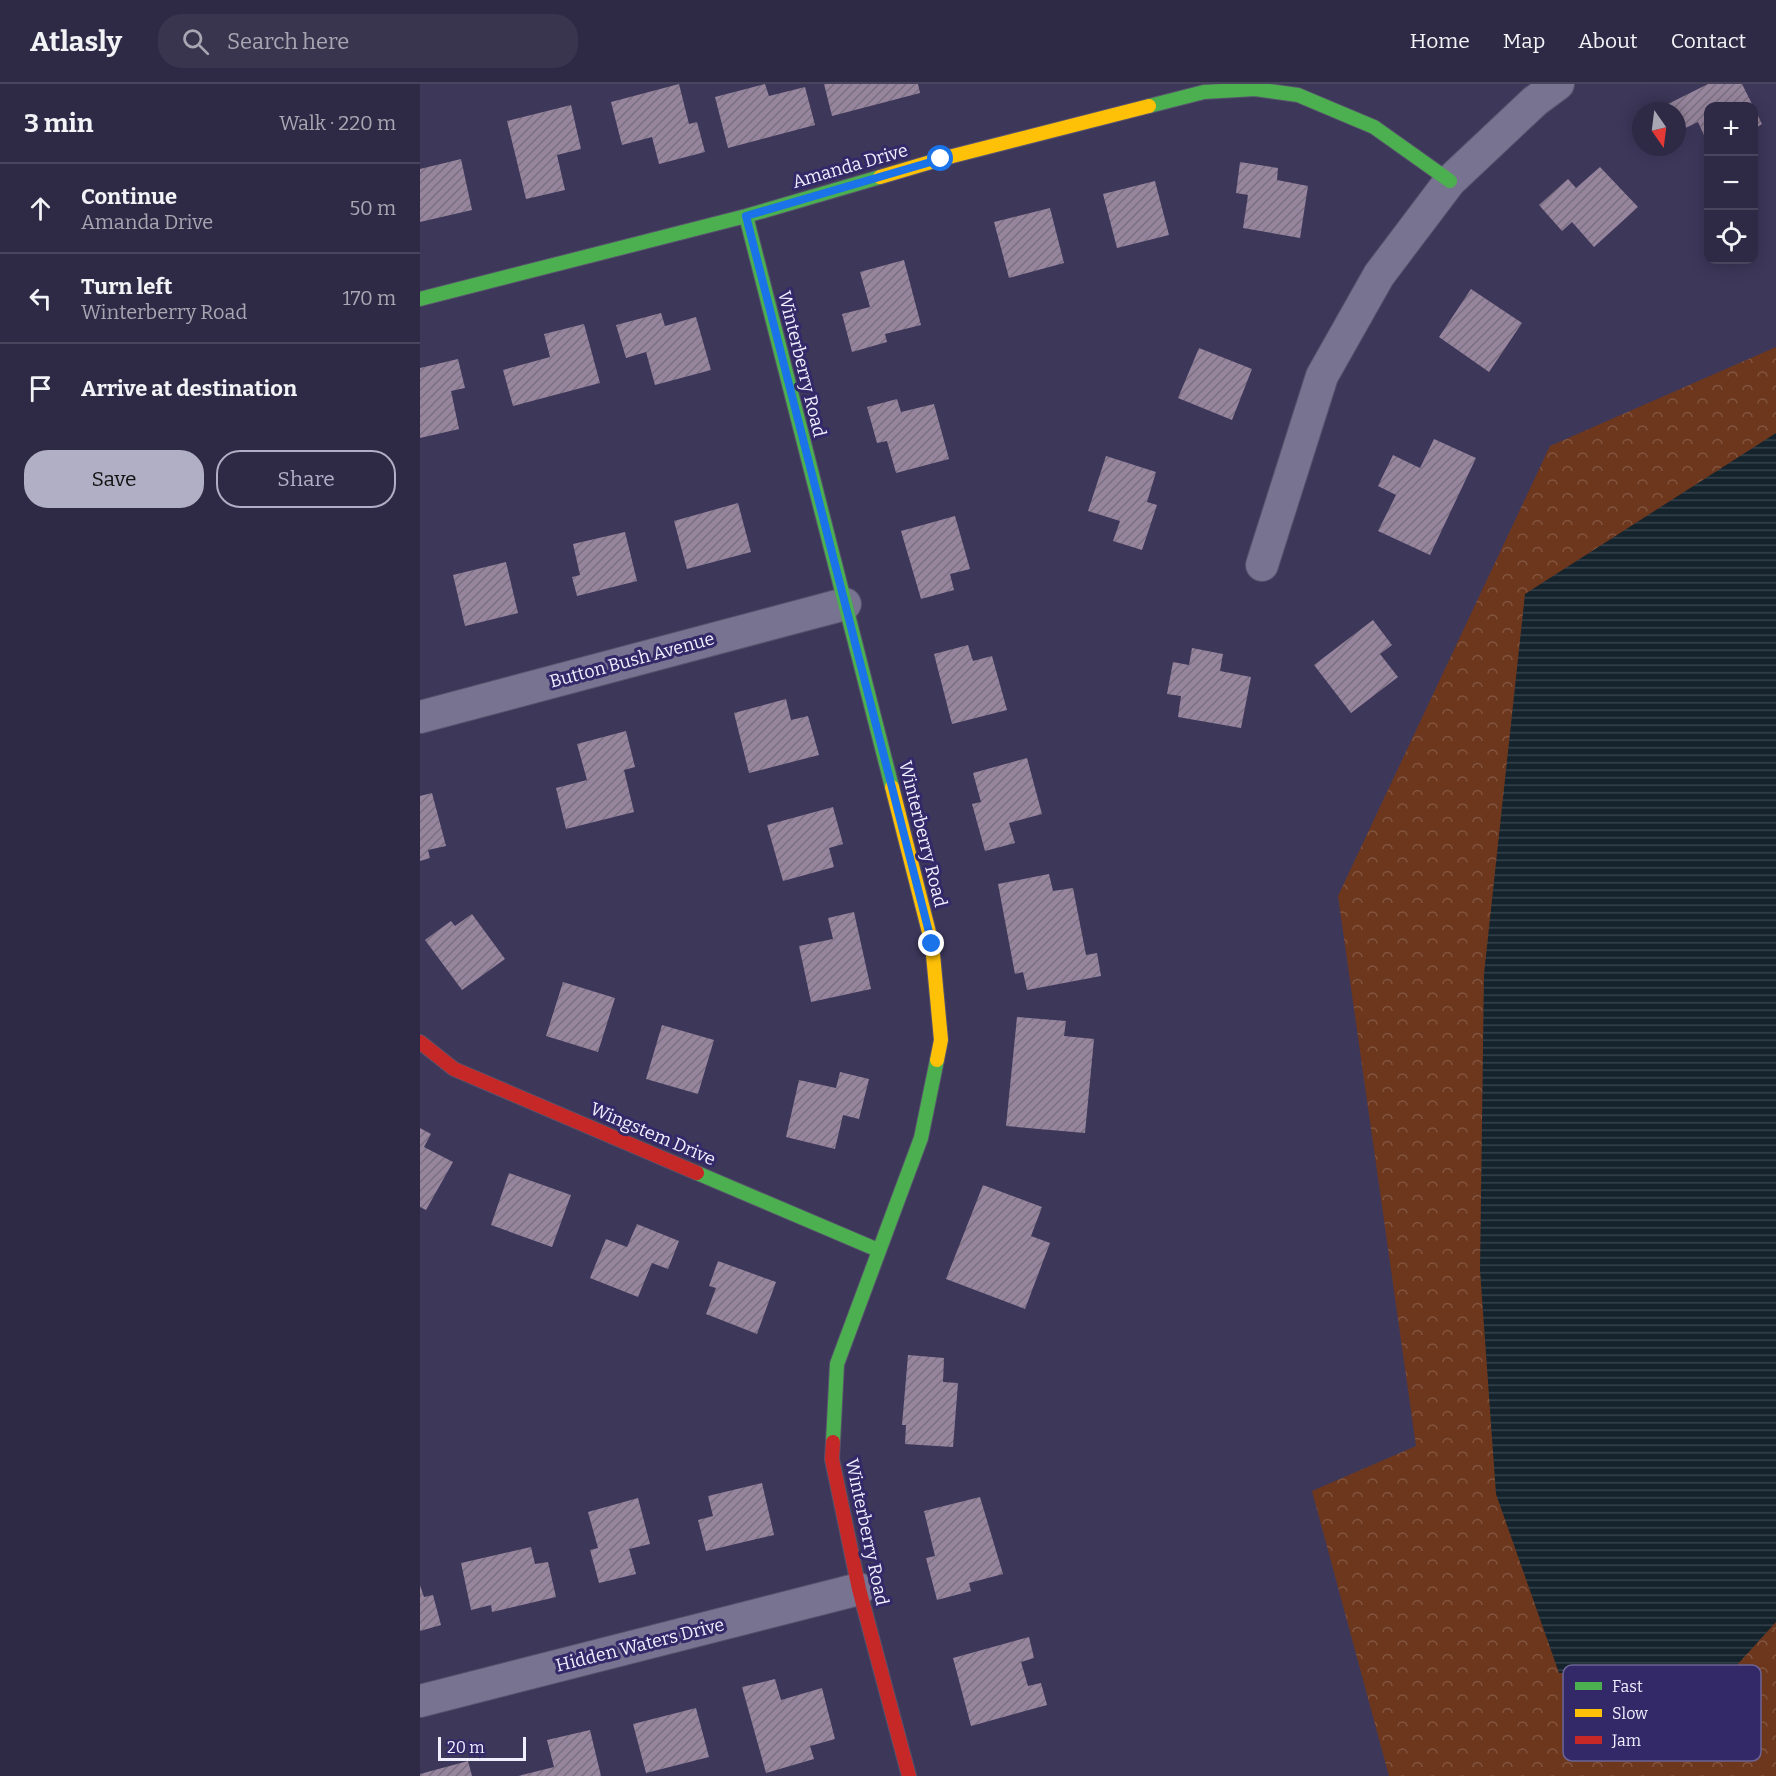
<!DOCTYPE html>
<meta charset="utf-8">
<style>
body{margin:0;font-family:Bitter,serif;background:#3a354f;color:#f1f3f6}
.controls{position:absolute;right:18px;top:18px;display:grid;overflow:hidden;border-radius:12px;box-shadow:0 3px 15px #0003}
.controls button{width:54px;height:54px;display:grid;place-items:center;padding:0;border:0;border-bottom:2px solid #49455d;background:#2e2944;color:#f1f3f6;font:30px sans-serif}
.compass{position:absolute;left:1212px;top:18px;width:54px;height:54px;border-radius:50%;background:#2e2944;box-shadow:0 3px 15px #0003;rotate:166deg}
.scale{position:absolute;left:18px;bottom:15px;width:88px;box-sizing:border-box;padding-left:6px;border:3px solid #efefff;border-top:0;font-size:16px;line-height:21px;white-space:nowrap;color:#efefff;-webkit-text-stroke:4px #342968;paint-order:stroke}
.stop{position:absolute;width:18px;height:18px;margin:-14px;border:4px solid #1a73e8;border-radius:50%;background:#fff}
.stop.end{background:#1a73e8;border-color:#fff;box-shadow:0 2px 6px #0008}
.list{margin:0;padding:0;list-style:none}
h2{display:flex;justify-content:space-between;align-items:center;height:78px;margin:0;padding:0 24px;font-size:26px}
h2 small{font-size:20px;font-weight:400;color:#a7a6b2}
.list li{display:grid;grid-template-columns:39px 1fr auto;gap:18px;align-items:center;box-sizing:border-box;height:90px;padding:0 24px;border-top:2px solid #49455d}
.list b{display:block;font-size:22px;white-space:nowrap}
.list p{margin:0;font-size:20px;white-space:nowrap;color:#a7a6b2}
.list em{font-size:20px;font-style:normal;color:#a7a6b2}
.actions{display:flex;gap:12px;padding:18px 24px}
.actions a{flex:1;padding:14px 0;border:2px solid #b1afc5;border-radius:24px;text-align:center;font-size:21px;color:#b1afc5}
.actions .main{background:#b1afc5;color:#111}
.icon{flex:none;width:33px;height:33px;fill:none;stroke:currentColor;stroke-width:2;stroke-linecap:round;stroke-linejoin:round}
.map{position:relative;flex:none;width:1356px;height:1692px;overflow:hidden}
header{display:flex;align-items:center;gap:36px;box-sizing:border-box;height:84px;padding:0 30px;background:#2e2944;border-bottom:2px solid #49455d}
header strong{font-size:28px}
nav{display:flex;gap:33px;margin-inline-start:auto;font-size:21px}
.search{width:420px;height:54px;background:#3a354f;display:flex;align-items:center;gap:15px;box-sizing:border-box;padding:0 21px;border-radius:24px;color:#a7a6b2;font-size:22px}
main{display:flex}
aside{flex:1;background:#2e2944}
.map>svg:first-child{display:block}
.forest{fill:url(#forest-crowns)}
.water{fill:url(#water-rules)}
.building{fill:url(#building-hatch)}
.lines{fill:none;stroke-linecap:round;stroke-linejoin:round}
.street-casing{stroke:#57526c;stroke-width:34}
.fast-casing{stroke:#57526c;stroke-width:16}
.slow-casing{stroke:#57526c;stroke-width:16}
.jam-casing{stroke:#57526c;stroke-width:16}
.street{stroke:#787390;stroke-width:32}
.fast{stroke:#4caf50;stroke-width:14}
.slow{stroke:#ffc107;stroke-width:14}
.jam{stroke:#c62828;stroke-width:14}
.route{stroke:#1a73e8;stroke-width:8}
.labels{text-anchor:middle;stroke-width:6;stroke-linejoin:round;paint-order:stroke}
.street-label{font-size:18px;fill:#efefff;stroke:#342968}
.key{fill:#342968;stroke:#6c6495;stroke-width:1.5}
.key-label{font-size:16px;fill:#efefff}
</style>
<header>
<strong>Atlasly</strong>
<div class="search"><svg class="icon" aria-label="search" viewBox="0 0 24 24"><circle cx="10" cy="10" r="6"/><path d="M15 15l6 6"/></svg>Search here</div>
<nav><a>Home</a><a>Map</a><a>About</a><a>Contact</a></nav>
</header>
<main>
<aside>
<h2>3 min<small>Walk · 220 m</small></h2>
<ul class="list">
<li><svg class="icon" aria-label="ahead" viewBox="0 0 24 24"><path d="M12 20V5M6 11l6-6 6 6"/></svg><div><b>Continue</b><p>Amanda Drive</p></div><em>50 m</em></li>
<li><svg class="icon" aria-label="left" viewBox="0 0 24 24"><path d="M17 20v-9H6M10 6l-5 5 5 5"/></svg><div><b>Turn left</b><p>Winterberry Road</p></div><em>170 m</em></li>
<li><svg class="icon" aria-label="arrive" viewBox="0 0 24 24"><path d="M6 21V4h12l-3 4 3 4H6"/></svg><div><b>Arrive at destination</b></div></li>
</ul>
<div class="actions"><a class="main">Save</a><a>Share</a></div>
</aside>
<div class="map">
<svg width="1356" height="1692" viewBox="0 0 1356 1692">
<defs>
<pattern id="forest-crowns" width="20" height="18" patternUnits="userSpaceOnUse" patternTransform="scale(1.5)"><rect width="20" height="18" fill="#6d371d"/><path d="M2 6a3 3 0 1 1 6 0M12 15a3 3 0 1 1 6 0" fill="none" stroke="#82543f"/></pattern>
<pattern id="water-rules" width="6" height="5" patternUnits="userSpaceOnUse" patternTransform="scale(1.5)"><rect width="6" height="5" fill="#14232c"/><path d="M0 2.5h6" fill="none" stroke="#36434c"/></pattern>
<pattern id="building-hatch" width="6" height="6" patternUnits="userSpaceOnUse" patternTransform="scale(1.5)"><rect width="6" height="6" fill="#97859d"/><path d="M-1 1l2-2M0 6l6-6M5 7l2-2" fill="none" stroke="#7b7081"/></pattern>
</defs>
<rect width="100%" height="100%" fill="#3d375a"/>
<path class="forest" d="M 1356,263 L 1356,1692 L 969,1692 L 892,1407 L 996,1362 L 918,812 L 1130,362 Z"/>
<path class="water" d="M 1356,349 L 1356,1538 L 1317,1581 L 1139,1589 L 1076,1410 L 1060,1186 L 1064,890 L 1105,510 Z"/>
<path class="building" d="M 259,0 L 269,40 L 277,38 L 285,68 L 239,80 L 232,53 L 202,61 L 191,18 Z
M 345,0 L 349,12 L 385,3 L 395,41 L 308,64 L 295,13 Z
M 404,0 L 498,0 L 500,9 L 412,32 Z
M 1288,0 L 1322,0 L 1342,40 L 1334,45 L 1334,22 L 1288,22 L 1288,60 L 1278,38 L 1257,48 L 1257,27 L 1246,27 L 1244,22 Z
M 151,21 L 161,65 L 137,71 L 145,106 L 106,115 L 87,37 Z
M 41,75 L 52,126 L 0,138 L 0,85 Z
M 820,78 L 858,84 L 857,96 L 888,102 L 880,154 L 823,144 L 828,111 L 816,109 Z
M 1180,83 L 1218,123 L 1174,163 L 1152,138 L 1142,147 L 1119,121 L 1148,95 L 1156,104 Z
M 735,97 L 749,151 L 697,164 L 683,110 Z
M 630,124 L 644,179 L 589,194 L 574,138 Z
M 484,176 L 501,241 L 465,250 L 467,258 L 432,268 L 422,230 L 450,223 L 440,188 Z
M 1051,205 L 1102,239 L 1069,288 L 1019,253 Z
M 241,229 L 245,242 L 276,233 L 291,286 L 235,301 L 226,268 L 206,274 L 196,241 Z
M 164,240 L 180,299 L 93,322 L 83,286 L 130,273 L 124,250 Z
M 779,264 L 832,285 L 812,336 L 758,314 Z
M 38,275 L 45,304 L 31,307 L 39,345 L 0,354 L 0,284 Z
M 477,315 L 481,328 L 514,320 L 529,375 L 476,389 L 467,357 L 457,359 L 447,323 Z
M 1014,355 L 1056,374 L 1010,471 L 958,447 L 976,411 L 958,402 L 973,371 L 1000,384 Z
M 686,372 L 736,388 L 727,418 L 737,421 L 722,466 L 693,457 L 700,437 L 668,427 Z
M 318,419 L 331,468 L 267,485 L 254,437 Z
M 535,432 L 550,485 L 530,490 L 534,506 L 501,515 L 481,447 Z
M 205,448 L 217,497 L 157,512 L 152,493 L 160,491 L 153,460 Z
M 86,478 L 98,529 L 45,542 L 33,491 Z
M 953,536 L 972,561 L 960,570 L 978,593 L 931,629 L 894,581 Z
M 548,561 L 553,577 L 572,572 L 587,626 L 532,640 L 514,570 Z
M 772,564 L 803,570 L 800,587 L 831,593 L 821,644 L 758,633 L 761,612 L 747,610 L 753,578 L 769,581 Z
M 366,615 L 371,636 L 388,632 L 399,671 L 329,689 L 314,629 Z
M 206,647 L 215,683 L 204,686 L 214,728 L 146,745 L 136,704 L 167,696 L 157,660 Z
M 607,674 L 622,730 L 589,739 L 595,759 L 565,767 L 552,720 L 561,718 L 553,689 Z
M 12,709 L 26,762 L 8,766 L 10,774 L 0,777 L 0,712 Z
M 413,723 L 423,760 L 409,764 L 414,783 L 363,797 L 347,741 Z
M 629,790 L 633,807 L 653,804 L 666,871 L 677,869 L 681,892 L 607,906 L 603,888 L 595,890 L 578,800 Z
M 434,828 L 451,905 L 391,918 L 379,862 L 413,855 L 408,834 Z
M 52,830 L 85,875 L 42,906 L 5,856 L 31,837 L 35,842 Z
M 143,898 L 195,914 L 178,968 L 126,952 Z
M 597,933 L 646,937 L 644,952 L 674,955 L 665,1049 L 586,1042 Z
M 242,941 L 294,956 L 278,1010 L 226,995 Z
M 420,988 L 449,995 L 439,1035 L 423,1031 L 415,1065 L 366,1053 L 379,996 L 416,1004 Z
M 0,1044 L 11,1050 L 4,1063 L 33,1078 L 6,1126 L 0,1123 Z
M 89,1089 L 151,1111 L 132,1163 L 71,1141 Z
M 563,1101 L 622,1123 L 611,1152 L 630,1159 L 605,1225 L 526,1195 Z
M 217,1140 L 259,1157 L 248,1185 L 232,1179 L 218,1213 L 170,1194 L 186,1155 L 207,1163 Z
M 298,1177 L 356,1198 L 337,1250 L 286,1230 L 296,1204 L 289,1202 Z
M 488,1271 L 524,1274 L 523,1298 L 538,1299 L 533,1363 L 485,1360 L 486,1341 L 482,1341 Z
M 342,1399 L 354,1451 L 286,1467 L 278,1436 L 293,1432 L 288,1412 Z
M 560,1413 L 583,1490 L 549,1499 L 551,1507 L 517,1516 L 506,1474 L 515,1472 L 504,1427 Z
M 218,1414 L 230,1460 L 209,1465 L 216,1490 L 179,1499 L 170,1466 L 178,1464 L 168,1428 Z
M 111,1463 L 115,1480 L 128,1478 L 136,1513 L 72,1528 L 71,1521 L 51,1526 L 41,1479 Z
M 0,1501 L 4,1513 L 13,1511 L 21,1541 L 0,1547 Z
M 609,1553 L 614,1574 L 601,1578 L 608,1602 L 621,1599 L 627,1621 L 551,1642 L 533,1574 Z
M 355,1595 L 361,1616 L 402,1604 L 415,1655 L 390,1662 L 394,1675 L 346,1689 L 322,1603 Z
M 276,1624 L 289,1673 L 226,1689 L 213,1640 Z
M 170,1646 L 181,1692 L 98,1692 L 134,1683 L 127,1656 Z
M 48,1677 L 52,1692 L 0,1692 L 0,1690 Z"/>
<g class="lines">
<defs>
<path id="street" d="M 842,481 L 902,292 L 959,191 L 1030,97 L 1115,17 L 1138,0
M 0,633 L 425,520
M 0,1617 L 439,1505"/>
<path id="fast" d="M 729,22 L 784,8 L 835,5 L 878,11 L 954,43 L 1030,97
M 326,132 L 472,703
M 0,215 L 326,132 L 460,93
M 277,1089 L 458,1166
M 413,1358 L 417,1280 L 501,1054 L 517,976"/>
<path id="slow" d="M 460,93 L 521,75 L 729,22
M 472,703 L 512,860 L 521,956 L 517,976"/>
<path id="jam" d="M 0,958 L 34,985 L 277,1089
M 413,1358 L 412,1375 L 439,1505 L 489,1692"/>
</defs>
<use href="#street" class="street-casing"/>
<use href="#fast" class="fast-casing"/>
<use href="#slow" class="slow-casing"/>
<use href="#jam" class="jam-casing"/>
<use href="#street" class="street"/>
<use href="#fast" class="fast"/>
<use href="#slow" class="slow"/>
<use href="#jam" class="jam"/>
</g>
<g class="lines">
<path class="route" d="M 512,860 L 326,132 L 521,75"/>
</g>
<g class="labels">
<g class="street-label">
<text transform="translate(430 82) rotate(-16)" y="6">Amanda Drive</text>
<text transform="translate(382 280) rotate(76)" y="6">Winterberry Road</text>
<text transform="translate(212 576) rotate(-15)" y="6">Button Bush Avenue</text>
<text transform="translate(503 750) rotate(76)" y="6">Winterberry Road</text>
<text transform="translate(233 1050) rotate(23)" y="6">Wingstem Drive</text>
<text transform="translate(447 1448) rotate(78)" y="6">Winterberry Road</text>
<text transform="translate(220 1561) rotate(-14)" y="6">Hidden Waters Drive</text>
</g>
</g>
<rect x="1143" y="1581" width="198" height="96" rx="9" class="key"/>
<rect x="1155" y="1598" width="27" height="8" fill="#4caf50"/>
<rect x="1155" y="1625" width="27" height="8" fill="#ffc107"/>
<rect x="1155" y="1652" width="27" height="8" fill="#c62828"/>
<g class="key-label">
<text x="1192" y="1608">Fast</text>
<text x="1192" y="1635">Slow</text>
<text x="1192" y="1662">Jam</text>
</g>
</svg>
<div class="controls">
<button>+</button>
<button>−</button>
<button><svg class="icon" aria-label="locate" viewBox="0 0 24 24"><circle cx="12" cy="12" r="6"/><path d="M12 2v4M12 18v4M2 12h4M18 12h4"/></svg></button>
</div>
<svg class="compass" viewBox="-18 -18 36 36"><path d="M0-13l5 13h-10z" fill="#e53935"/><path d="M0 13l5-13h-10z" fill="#a7a6b2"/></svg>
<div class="scale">20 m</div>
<div class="stop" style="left:521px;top:75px"></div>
<div class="stop end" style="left:512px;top:860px"></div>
</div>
</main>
